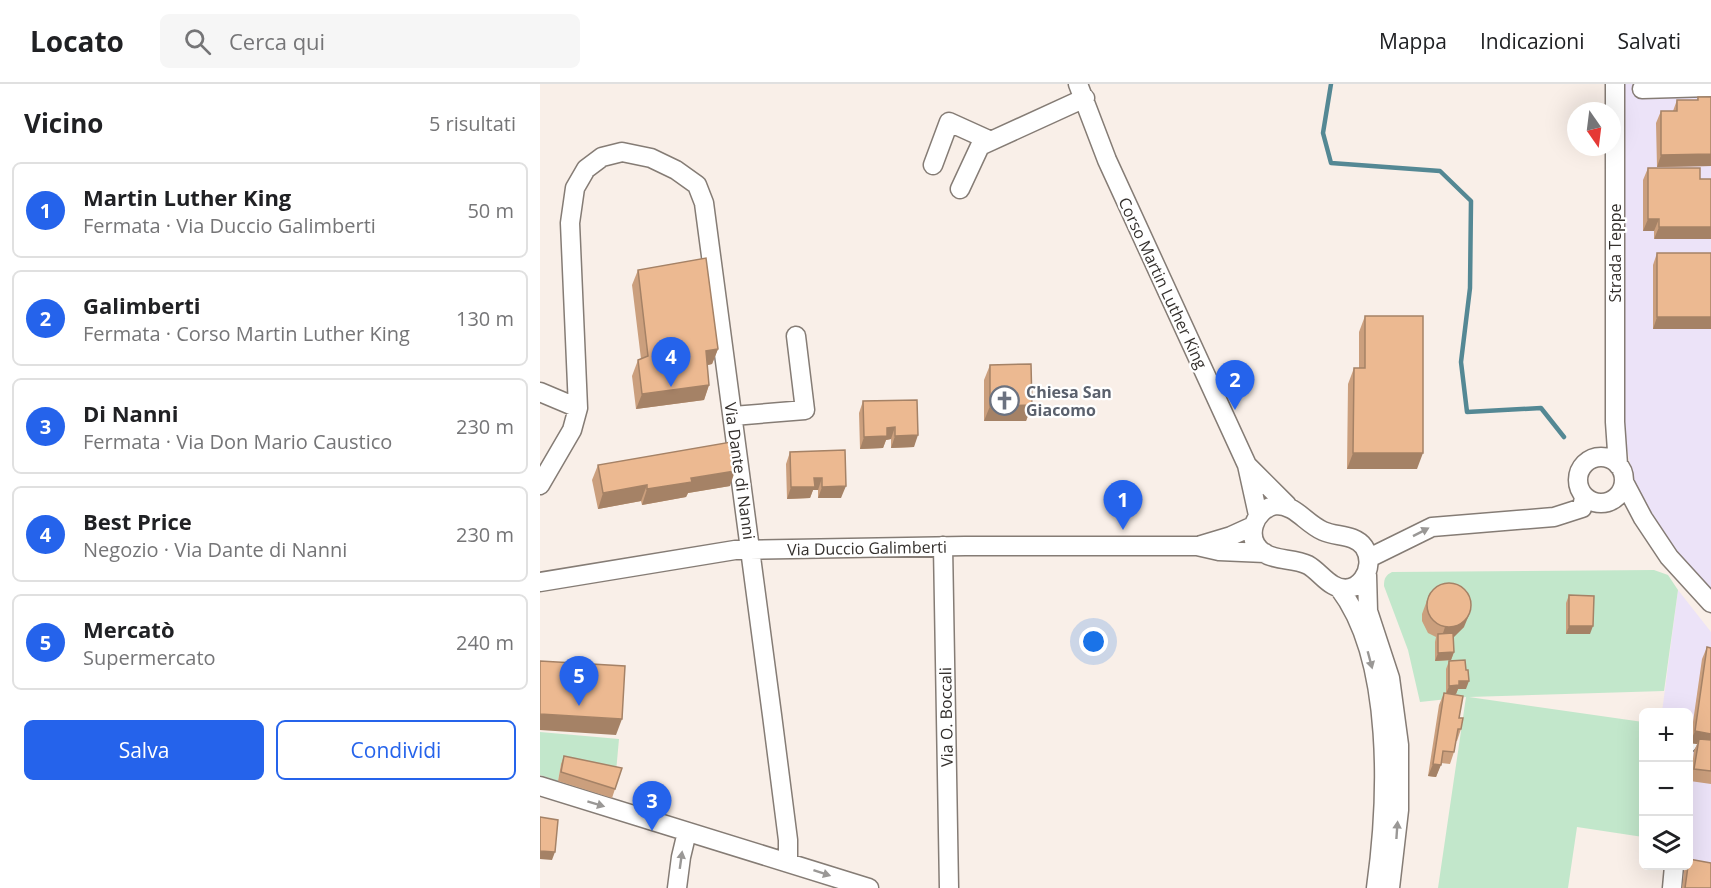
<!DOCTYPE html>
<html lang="it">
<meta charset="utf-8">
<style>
body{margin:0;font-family:"Open Sans",sans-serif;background:#f6f6f6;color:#202124}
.controls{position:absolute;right:18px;bottom:18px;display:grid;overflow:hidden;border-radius:9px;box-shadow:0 6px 24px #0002}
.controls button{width:54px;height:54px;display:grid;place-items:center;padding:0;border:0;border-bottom:2px solid #e0e0e0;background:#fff;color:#202124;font:30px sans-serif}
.compass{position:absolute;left:1027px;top:18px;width:54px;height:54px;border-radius:50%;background:#fff;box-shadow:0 6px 24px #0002;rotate:166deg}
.you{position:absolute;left:554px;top:558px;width:21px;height:21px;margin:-15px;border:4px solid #fff;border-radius:50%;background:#1a73e8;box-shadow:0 0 0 9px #1a73e833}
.badge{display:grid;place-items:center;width:39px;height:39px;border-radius:50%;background:#2563eb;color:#fff;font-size:20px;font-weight:700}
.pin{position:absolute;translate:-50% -50px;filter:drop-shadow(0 2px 3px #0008)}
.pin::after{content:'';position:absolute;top:32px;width:21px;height:18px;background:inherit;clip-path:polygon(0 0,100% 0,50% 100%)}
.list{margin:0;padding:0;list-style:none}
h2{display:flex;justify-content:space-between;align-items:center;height:78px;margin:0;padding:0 24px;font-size:26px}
h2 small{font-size:20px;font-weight:400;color:#757577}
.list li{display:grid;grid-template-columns:39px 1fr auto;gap:18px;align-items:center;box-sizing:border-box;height:96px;margin:0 12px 12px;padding:0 12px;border:2px solid #e0e0e0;border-radius:9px}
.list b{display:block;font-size:22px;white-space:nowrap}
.list p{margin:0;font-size:20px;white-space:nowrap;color:#757577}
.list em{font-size:20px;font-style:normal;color:#757577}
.actions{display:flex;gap:12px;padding:18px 24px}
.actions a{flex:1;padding:14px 0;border:2px solid #2563eb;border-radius:9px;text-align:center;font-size:21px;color:#2563eb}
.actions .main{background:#2563eb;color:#fff}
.icon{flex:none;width:33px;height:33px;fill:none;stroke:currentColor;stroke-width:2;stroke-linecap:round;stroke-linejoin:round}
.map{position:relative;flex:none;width:1171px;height:804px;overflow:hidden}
header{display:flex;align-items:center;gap:36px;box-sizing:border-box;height:84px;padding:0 30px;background:#fff;border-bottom:2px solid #e0e0e0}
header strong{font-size:28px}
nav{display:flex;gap:33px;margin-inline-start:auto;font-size:21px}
.search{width:420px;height:54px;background:#f6f6f6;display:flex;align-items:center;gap:15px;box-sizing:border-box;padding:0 21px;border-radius:9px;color:#757577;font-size:22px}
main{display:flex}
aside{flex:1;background:#fff}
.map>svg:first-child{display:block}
.industrial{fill:#ece3f8}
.green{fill:#c2e7cb}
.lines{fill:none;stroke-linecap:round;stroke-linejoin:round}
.stream{stroke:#548894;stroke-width:4.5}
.minor-casing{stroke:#857c75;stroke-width:21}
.minor{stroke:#fff;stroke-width:18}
.wall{fill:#cb9f7d}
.shaded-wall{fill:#a58266}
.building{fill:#ecb991;stroke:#a58266;stroke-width:1.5}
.oneway{fill:#9a9896}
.labels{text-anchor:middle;stroke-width:4.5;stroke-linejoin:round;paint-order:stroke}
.street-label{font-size:16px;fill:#34302d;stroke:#fff}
.worship-label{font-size:16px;font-weight:bold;fill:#5b616d;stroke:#fff;text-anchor:start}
</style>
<header>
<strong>Locato</strong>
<div class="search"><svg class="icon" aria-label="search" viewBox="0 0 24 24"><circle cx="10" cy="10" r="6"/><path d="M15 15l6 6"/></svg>Cerca qui</div>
<nav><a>Mappa</a><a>Indicazioni</a><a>Salvati</a></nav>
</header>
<main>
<aside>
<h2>Vicino<small>5 risultati</small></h2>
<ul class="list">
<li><span class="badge">1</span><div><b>Martin Luther King</b><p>Fermata · Via Duccio Galimberti</p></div><em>50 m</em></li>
<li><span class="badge">2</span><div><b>Galimberti</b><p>Fermata · Corso Martin Luther King</p></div><em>130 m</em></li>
<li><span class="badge">3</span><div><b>Di Nanni</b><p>Fermata · Via Don Mario Caustico</p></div><em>230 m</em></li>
<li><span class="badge">4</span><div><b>Best Price</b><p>Negozio · Via Dante di Nanni</p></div><em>230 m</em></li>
<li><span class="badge">5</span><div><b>Mercatò</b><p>Supermercato</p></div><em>240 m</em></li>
</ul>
<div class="actions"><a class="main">Salva</a><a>Condividi</a></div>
</aside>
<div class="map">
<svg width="1171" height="804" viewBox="0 0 1171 804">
<rect width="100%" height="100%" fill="#f9efe8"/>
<path class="industrial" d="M 1082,0 L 1171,0 L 1171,511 L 1149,487 L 1107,427 L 1093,395 L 1087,364 L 1083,330 Z
M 1138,506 L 1171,548 L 1171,804 L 1122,804 L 1125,782 L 1148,782 L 1148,628 L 1122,628 Z"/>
<path class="green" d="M 1114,486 L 1128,491 L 1138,506 L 1124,607 L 929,613 L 1103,638 L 1103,753 L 1037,743 L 1028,804 L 898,804 L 926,613 L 880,618 L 868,566 L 844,502 C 844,494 846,491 852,488 Z
M 0,648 L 79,655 L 76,688 L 21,680 L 18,697 L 0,691 Z"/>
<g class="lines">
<path class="stream" d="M 791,0 L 783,49 L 791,79 L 900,87 L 931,117 L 930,204 L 921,278 L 927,328 L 1001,324 L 1024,353"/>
<defs>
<path id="minor" d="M 538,0 L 567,76 L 707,381 L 718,431
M 1075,0 L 1075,338 L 1078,381
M 1102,5 L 1171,3
M 393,81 L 409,38 L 451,57
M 420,105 L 440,62 L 545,14
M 0,308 L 38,324
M 193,332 L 265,326 L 256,252
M1038 396a23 23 0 1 1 46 0a23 23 0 1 1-46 0Z
M 708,382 L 747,421
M 1084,398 L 1103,434 L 1129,473 L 1171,519
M 0,401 L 32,346 L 38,324 L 30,139 L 35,104 L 46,85 L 62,73 L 82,68 L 111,74 L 136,86 L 157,101 L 164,119 L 232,631 L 248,756 L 248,778
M 736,421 C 756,421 765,439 783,447 C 796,453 815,450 824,463 C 838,484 817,515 793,501 C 784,496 777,486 768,481 C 754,474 736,477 724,469 C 703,455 714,425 736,421 Z
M 661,461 L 691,452 L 713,442
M 403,462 L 409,804
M 829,474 L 892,443 L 1014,433 L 1042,424 L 1044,413
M 827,491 L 828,527 L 850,594 L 859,661 L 859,726 L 850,804
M 0,498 L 195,466 L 425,462 L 657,462 L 679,467 L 725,469
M 799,504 C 854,576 848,718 836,804
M 1148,659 L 1149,657
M 0,702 L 329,804
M 137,804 L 141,773 L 147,748
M 1132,804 L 1134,782"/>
</defs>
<use href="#minor" class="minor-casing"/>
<use href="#minor" class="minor"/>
</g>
<path class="wall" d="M 1158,13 L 1171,13 L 1171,82 L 1117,83 L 1116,39 L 1121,27 L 1133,27 L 1137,16 L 1157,16 Z
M 1108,84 L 1160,84 L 1114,155 L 1114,147 L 1103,147 L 1103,96 Z
M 1117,169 L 1171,169 L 1171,245 L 1113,245 L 1113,181 Z
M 98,186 L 178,265 L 172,280 L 167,281 L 169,301 L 164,316 L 96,325 L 92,292 L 98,276 L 101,275 L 92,201 Z
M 825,232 L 877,385 L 807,385 L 808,300 L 814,284 L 819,284 L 819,248 Z
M 450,281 L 492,321 L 486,337 L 444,337 L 444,296 Z
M 377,316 L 374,363 L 351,364 L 351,355 L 346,356 L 343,364 L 320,365 L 319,329 L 323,317 Z
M 305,366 L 301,414 L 278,414 L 278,406 L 273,406 L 270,414 L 247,415 L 246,380 L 250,368 Z
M 58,381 L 190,402 L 148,409 L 146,413 L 102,421 L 101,417 L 58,425 L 52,396 Z
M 889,511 L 924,543 L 913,553 L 914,568 L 911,576 L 895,577 L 895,558 L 896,553 L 888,549 L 882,537 L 882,530 Z
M 1029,511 L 1050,550 L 1026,550 L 1026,519 Z
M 1167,563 L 1171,564 L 1171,700 L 1150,697 L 1154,667 L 1157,660 L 1150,659 L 1162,575 Z
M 909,577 L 926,605 L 918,605 L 916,610 L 909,610 L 919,634 L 921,645 L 917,657 L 916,657 L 914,668 L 910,680 L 901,679 L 896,693 L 888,692 L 899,621 L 904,609 L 906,609 L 906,585 Z
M 24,672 L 75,705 L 72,714 L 18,697 L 21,680 Z
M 1146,782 L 1149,782 L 1171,804 L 1142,804 L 1144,787 Z"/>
<path class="shaded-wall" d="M 1171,70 L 1171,82 L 1117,83 L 1121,71 Z
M 1108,135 L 1119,135 L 1114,147 L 1103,147 Z
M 1119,143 L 1171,143 L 1171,155 L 1114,155 Z
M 1117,233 L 1171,233 L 1171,245 L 1113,245 Z
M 178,265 L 172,280 L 160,283 L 166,267 Z
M 169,301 L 164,316 L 96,325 L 102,310 Z
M 492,321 L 486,337 L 444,337 L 450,322 Z
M 355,343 L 351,355 L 346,356 L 343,364 L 320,365 L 324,353 L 347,344 Z
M 378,351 L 374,363 L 351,364 L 355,352 Z
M 813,369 L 883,369 L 877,385 L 807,385 Z
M 195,387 L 190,402 L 148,409 L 146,413 L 102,421 L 107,405 L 151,394 Z
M 274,394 L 282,394 L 278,406 L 273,406 L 270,414 L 247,415 L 251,403 Z
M 107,401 L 101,417 L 58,425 L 63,409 Z
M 306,402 L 301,414 L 278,414 L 282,403 Z
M 929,531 L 924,543 L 914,553 L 901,555 L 905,543 Z
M 1029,542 L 1053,542 L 1050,550 L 1026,550 Z
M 914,568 L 911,576 L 895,577 L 898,569 Z
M 919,597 L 929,597 L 926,605 L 918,605 L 916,610 L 906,610 L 909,602 Z
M 0,630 L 82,635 L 76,651 L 0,646 Z
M 1155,647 L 1171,650 L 1171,662 L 1159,655 L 1157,660 L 1150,659 Z
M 893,680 L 901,681 L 896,693 L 888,692 Z
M 0,767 L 15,768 L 12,776 L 0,775 Z"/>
<path class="building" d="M 1158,13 L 1171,13 L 1171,70 L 1121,71 L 1121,27 L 1137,27 L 1137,16 L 1158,16 Z
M 1108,84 L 1160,84 L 1160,95 L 1171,95 L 1171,143 L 1119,143 L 1119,135 L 1108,135 Z
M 1117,169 L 1171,169 L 1171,233 L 1117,233 Z
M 166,174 L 178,265 L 166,267 L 169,301 L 102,310 L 98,276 L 108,272 L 98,186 Z
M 825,232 L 883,232 L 883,369 L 813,369 L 814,284 L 825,284 Z
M 491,280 L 492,321 L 450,322 L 450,281 Z
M 377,316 L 378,351 L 355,352 L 355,343 L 347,344 L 347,352 L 324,353 L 323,317 Z
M 191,358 L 195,387 L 151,394 L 152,398 L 107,405 L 107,401 L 63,409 L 58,381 Z
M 305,366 L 306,402 L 282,403 L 282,394 L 274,394 L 275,403 L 251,403 L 250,368 Z
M887 521a22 22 0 1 1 44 0a22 22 0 1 1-44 0Z
M 1029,511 L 1054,512 L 1053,542 L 1029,542 Z
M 913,549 L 914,568 L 898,569 L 898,550 Z
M 1167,563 L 1171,564 L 1171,650 L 1155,647 Z
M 925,576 L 926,586 L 928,586 L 929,597 L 919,597 L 919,601 L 909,602 L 909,577 Z
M 0,577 L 85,582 L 82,635 L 0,630 Z
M 904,609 L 923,612 L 919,634 L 923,634 L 921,645 L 918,645 L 914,668 L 903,667 L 901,681 L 893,680 Z
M 1159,655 L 1171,656 L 1171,687 L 1154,685 Z
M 24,672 L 82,684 L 75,705 L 21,688 Z
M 0,733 L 18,736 L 15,768 L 0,767 Z
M 1149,775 L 1171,779 L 1171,804 L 1145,804 Z"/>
<defs><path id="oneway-solid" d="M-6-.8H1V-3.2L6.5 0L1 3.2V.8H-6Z" transform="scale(1.5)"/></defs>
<g class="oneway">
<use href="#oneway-solid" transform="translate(881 448) rotate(-27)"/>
<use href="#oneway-solid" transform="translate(830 576) rotate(75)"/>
<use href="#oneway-solid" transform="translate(56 720) rotate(17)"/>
<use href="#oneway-solid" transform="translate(857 746) rotate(-86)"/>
<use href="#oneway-solid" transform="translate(141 776) rotate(-82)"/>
<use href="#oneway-solid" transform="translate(282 789) rotate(18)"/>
</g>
<defs>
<symbol id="church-ring" viewBox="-11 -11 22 22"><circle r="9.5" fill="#fff" stroke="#6b7280" stroke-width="1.5"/><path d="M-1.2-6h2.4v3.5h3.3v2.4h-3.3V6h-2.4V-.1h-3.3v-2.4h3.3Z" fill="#6b7280"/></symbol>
</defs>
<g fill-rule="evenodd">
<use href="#church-ring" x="448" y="300" width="33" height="33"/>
</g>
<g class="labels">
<g class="street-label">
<text transform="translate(1075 169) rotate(-90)" y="6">Strada Teppe</text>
<text transform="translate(623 199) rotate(65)" y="6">Corso Martin Luther King</text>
<text transform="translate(200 387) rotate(82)" y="6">Via Dante di Nanni</text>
<text transform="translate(327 464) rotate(-1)" y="6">Via Duccio Galimberti</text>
<text transform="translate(406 633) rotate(-91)" y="6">Via O. Boccali</text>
</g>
<g class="worship-label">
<text x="486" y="314">Chiesa San<tspan x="486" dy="18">Giacomo</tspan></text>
</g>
</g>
</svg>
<div class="controls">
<button>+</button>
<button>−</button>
<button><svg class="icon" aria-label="layers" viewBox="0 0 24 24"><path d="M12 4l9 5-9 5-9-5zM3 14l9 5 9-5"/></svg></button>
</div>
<svg class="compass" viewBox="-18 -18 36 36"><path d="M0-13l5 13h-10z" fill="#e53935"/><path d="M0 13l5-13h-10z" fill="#757577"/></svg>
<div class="you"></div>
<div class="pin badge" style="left:583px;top:446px">1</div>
<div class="pin badge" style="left:695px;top:326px">2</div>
<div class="pin badge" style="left:112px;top:747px">3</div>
<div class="pin badge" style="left:131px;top:303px">4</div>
<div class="pin badge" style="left:39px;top:622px">5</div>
</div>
</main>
